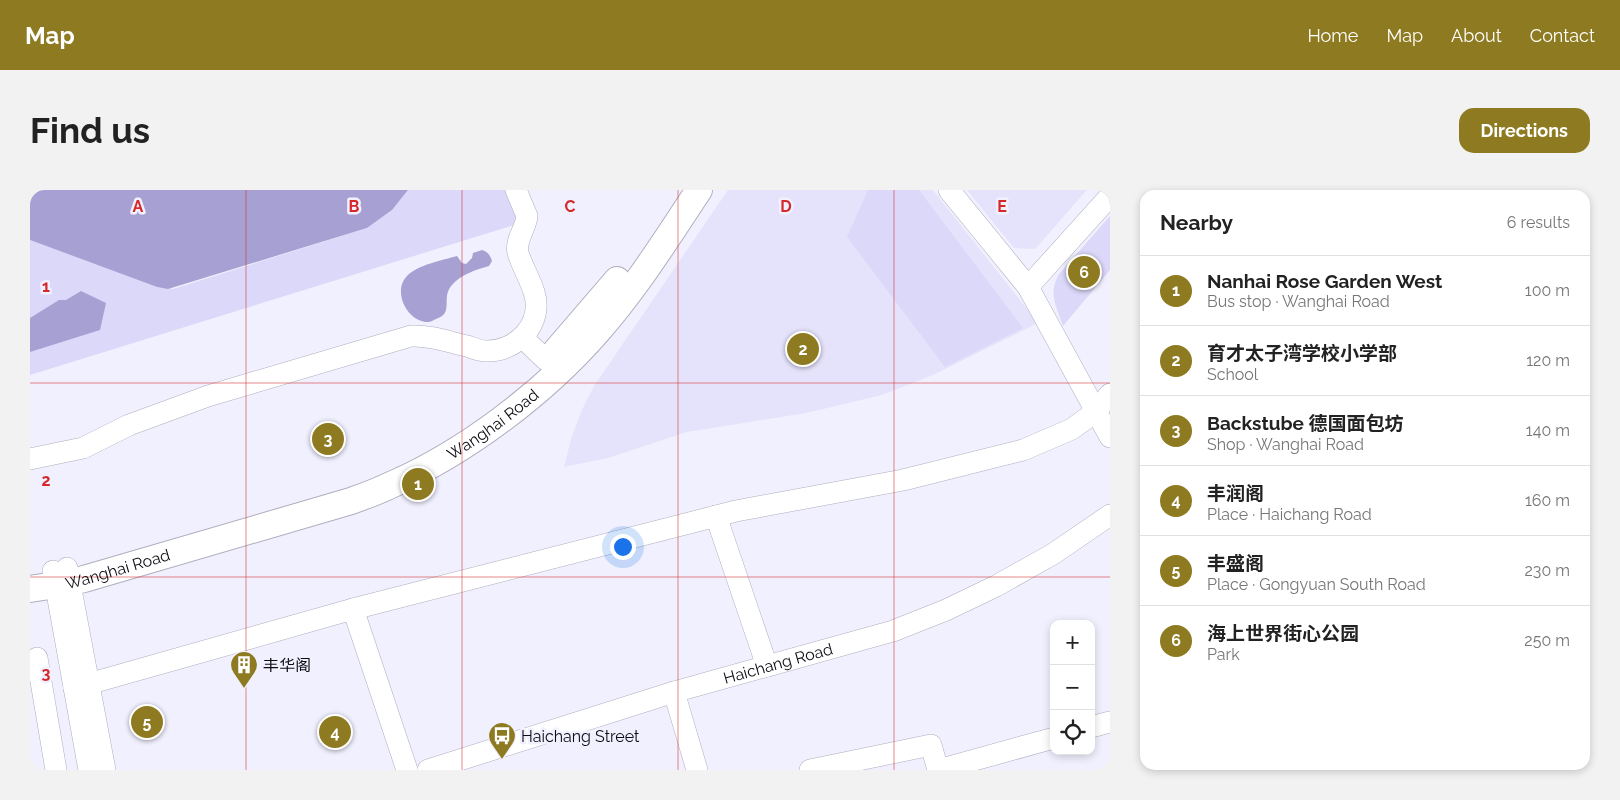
<!DOCTYPE html>
<meta charset="utf-8">
<style>
body{margin:0;font-family:Raleway,"Noto Sans SC",sans-serif;background:#f2f2f2;color:#222}
.controls{position:absolute;right:15px;bottom:15px;display:grid;overflow:hidden;border-radius:10px;box-shadow:0 2px 8px #0003}
.controls button{width:45px;height:45px;display:grid;place-items:center;padding:0;border:0;border-bottom:1px solid #e0e0e0;background:#fff;color:#222;font:25px sans-serif}
.you{position:absolute;left:592px;top:356px;width:18px;height:18px;margin:-12px;border:4px solid #fff;border-radius:50%;background:#1a73e8;box-shadow:0 0 0 8px #1a73e833}
.badge{display:grid;place-items:center;width:32px;height:32px;border-radius:50%;background:#8e7a20;color:#fff;font-size:16px;font-weight:700}
.pin{position:absolute;translate:-50% -50%;border:2px solid #fff;box-shadow:0 1px 5px #0006}
.list{margin:0;padding:0;list-style:none}
h2{display:flex;justify-content:space-between;align-items:center;height:65px;margin:0;padding:0 20px;font-size:21px}
h2 small{font-size:16px;font-weight:400;color:#767676}
.list li{display:grid;grid-template-columns:32px 1fr auto;gap:15px;align-items:center;box-sizing:border-box;height:70px;padding:0 20px;border-top:1px solid #e0e0e0}
.list b{display:block;font-size:19px;white-space:nowrap}
.list p{margin:0;font-size:16px;white-space:nowrap;color:#767676}
.list em{font-size:16px;font-style:normal;color:#767676}
.icon{flex:none;width:28px;height:28px;fill:none;stroke:currentColor;stroke-width:2;stroke-linecap:round;stroke-linejoin:round}
.map{position:relative;flex:none;width:1080px;height:580px;overflow:hidden;border-radius:15px}
header{display:flex;align-items:center;gap:30px;box-sizing:border-box;height:70px;padding:0 25px;background:#8e7a20;color:#fff}
header strong{font-size:24px}
nav{display:flex;gap:28px;margin-inline-start:auto;font-size:18px}
.intro{display:flex;align-items:center;justify-content:space-between;box-sizing:border-box;height:120px;padding:0 30px}
h1{margin:0;font-size:35px}
.button{padding:12px 22px;border-radius:15px;background:#8e7a20;color:#fff;font-size:18px;font-weight:700}
main{display:flex;gap:30px;padding:0 30px}
aside{flex:1;background:#fff;border-radius:15px;box-shadow:0 2px 8px #0003}
.map>svg:first-child{display:block}
.built{fill:#e5e2fb}
.green{fill:#dcd8f9}
.water{fill:#a7a0d3}
.lines{fill:none;stroke-linecap:round;stroke-linejoin:round}
.minor-casing{stroke:#afadbe;stroke-width:22}
.major-casing{stroke:#afadbe;stroke-width:28}
.minor{stroke:#fff;stroke-width:21}
.major{stroke:#fff;stroke-width:26}
.grid{fill:none;stroke:#d62828;stroke-width:1;stroke-opacity:0.55}
.labels{text-anchor:middle;stroke-width:5;stroke-linejoin:round;paint-order:stroke}
.street-label{font-size:16px;fill:#0c0b11;stroke:#f1f0fe}
.poi-label{font-size:16px;fill:#0c0b11;stroke:#f1f0fe;text-anchor:start}
.grid-label{font-size:16px;text-anchor:middle;font-weight:bold;fill:#d62828;stroke:#f1f0fe;stroke-width:5;stroke-linejoin:round;paint-order:stroke}
</style>
<header>
<strong>Map</strong>
<nav><a>Home</a><a>Map</a><a>About</a><a>Contact</a></nav>
</header>
<div class="intro"><h1>Find us</h1><a class="button">Directions</a></div>
<main>
<div class="map">
<svg width="1080" height="580" viewBox="0 0 1080 580">
<rect width="100%" height="100%" fill="#f1f0fe"/>
<path class="built" d="M 698,0 L 903,0 L 1008,133 L 903,185 L 852,205 L 776,223 L 657,242 L 578,268 L 534,277 L 541,249 L 551,222 L 564,196 Z
M 937,0 L 1057,0 L 1005,59 L 984,58 Z"/>
<path class="green" d="M 378,0 L 480,0 L 489,21 L 484,35 L 0,185 L 0,50 L 127,97 L 143,99 L 337,38 L 362,20 Z
M 838,0 L 889,0 L 993,138 L 915,177 L 817,47 Z
M 1080,26 L 1080,80 L 1033,136 C 1026,116 1018,103 1029,84 Z"/>
<path class="water" d="M 0,0 L 378,0 L 362,20 L 337,38 L 138,99 L 127,97 L 0,50 Z
M 452,60 C 458,62 460,65 462,71 L 459,76 C 446,80 431,84 422,95 C 410,108 425,123 406,129 C 403,130 401,132 398,132 C 377,132 362,101 377,86 C 387,75 413,70 427,66 L 432,73 L 436,74 L 442,68 L 443,63 Z
M 51,101 L 76,113 L 70,140 L 0,162 L 0,128 L 29,110 L 36,110 Z"/>
<g class="lines">
<defs>
<g id="minor">
<path d="M 919,0 L 998,97 L 1080,247"/>
<path d="M 998,97 L 1080,6"/>
<path d="M 492,147 L 516,170"/>
<path d="M 0,269 L 53,258 L 99,235 L 178,206 L 381,146 C 400,145 419,152 437,156 C 443,158 450,161 456,161 C 487,162 514,133 504,102 C 500,89 492,76 488,63 C 485,49 496,39 497,26 L 486,0"/>
<path d="M 686,326 L 737,476"/>
<path d="M 37,378 L 75,580"/>
<path d="M 23,381 L 59,580"/>
<path d="M 323,419 L 377,580"/>
<path d="M 7,468 L 26,580"/>
<path d="M 44,498 L 323,419 L 706,321 L 873,290 L 993,260 L 1042,239 L 1065,222 L 1080,204"/>
<path d="M 644,502 L 667,580"/>
<path d="M 1061,537 L 1080,532"/>
<path id="s1" d="M 398,580 L 644,502 L 863,441 L 916,420 L 966,396 L 1023,364 L 1080,325"/>
<path d="M 780,580 L 901,555 L 908,580"/>
<path d="M 908,580 L 1024,548"/>
</g>
<g id="major">
<path d="M 526,161 L 587,90"/>
<path id="s2" d="M 0,399 L 33,394 L 54,389 L 321,311 C 335,306 349,301 363,294 C 436,262 515,202 568,141 C 606,98 637,48 669,0"/>
</g>
</defs>
<use href="#minor" class="minor-casing"/>
<use href="#major" class="major-casing"/>
<use href="#minor" class="minor"/>
<use href="#major" class="major"/>
</g>
<path class="grid" d="M 216,0 L 216,580M 432,0 L 432,580M 648,0 L 648,580M 864,0 L 864,580M 0,193 L 1080,193M 0,387 L 1080,387"/>
<defs>
<symbol id="building-pin" viewBox="-11 -11 22 30"><path d="M0 17L-7.5 6A9.5 9.5 0 1 1 7.5 6Z" fill="#8e7a20" stroke="#f1f0fe"/><path d="M-4-6H4V6H1V3H-1V6H-4ZM-2.5-4.3h1.7v1.8h-1.7ZM.8-4.3h1.7v1.8H.8ZM-2.5-1h1.7V.8h-1.7ZM.8-1h1.7V.8H.8Z" fill="#fff"/></symbol>
<symbol id="bus-pin" viewBox="-11 -11 22 30"><path d="M0 17L-7.5 6A9.5 9.5 0 1 1 7.5 6Z" fill="#8e7a20" stroke="#f1f0fe"/><path d="M-5-6H5V4H4V6H2V4H-2V6H-4V4H-5ZM-3.5-4V0h7V-4ZM-3.5 1.2v1.5H-2V1.2ZM2 1.2v1.5H3.5V1.2Z" fill="#fff"/></symbol>
</defs>
<g fill-rule="evenodd">
<use href="#building-pin" x="198" y="459" width="32" height="43"/>
<use href="#bus-pin" x="456" y="530" width="32" height="43"/>
</g>
<g class="labels">
<g class="street-label">
<text dy="6" stroke="none"><textPath href="#s2" startOffset="495">Wanghai Road</textPath></text>
<text dy="6" stroke="none"><textPath href="#s2" startOffset="90">Wanghai Road</textPath></text>
<text dy="6" stroke="none"><textPath href="#s1" startOffset="366">Haichang Road</textPath></text>
</g>
<g class="poi-label">
<text x="233" y="481">丰华阁</text>
<text x="491" y="552">Haichang Street</text>
</g>
</g>
<g class="grid-label">
<text x="108" y="22">A</text>
<text x="324" y="22">B</text>
<text x="540" y="22">C</text>
<text x="756" y="22">D</text>
<text x="972" y="22">E</text>
<text x="16" y="102">1</text>
<text x="16" y="296">2</text>
<text x="16" y="489">3</text>
</g>
</svg>
<div class="controls">
<button>+</button>
<button>−</button>
<button><svg class="icon" aria-label="locate" viewBox="0 0 24 24"><circle cx="12" cy="12" r="6"/><path d="M12 2v4M12 18v4M2 12h4M18 12h4"/></svg></button>
</div>
<div class="you"></div>
<div class="pin badge" style="left:388px;top:294px">1</div>
<div class="pin badge" style="left:773px;top:159px">2</div>
<div class="pin badge" style="left:298px;top:249px">3</div>
<div class="pin badge" style="left:305px;top:542px">4</div>
<div class="pin badge" style="left:117px;top:532px">5</div>
<div class="pin badge" style="left:1054px;top:82px">6</div>
</div>
<aside>
<h2>Nearby<small>6 results</small></h2>
<ul class="list">
<li><span class="badge">1</span><div><b>Nanhai Rose Garden West</b><p>Bus stop · Wanghai Road</p></div><em>100 m</em></li>
<li><span class="badge">2</span><div><b>育才太子湾学校小学部</b><p>School</p></div><em>120 m</em></li>
<li><span class="badge">3</span><div><b>Backstube 德国面包坊</b><p>Shop · Wanghai Road</p></div><em>140 m</em></li>
<li><span class="badge">4</span><div><b>丰润阁</b><p>Place · Haichang Road</p></div><em>160 m</em></li>
<li><span class="badge">5</span><div><b>丰盛阁</b><p>Place · Gongyuan South Road</p></div><em>230 m</em></li>
<li><span class="badge">6</span><div><b>海上世界街心公园</b><p>Park</p></div><em>250 m</em></li>
</ul>
</aside>
</main>
